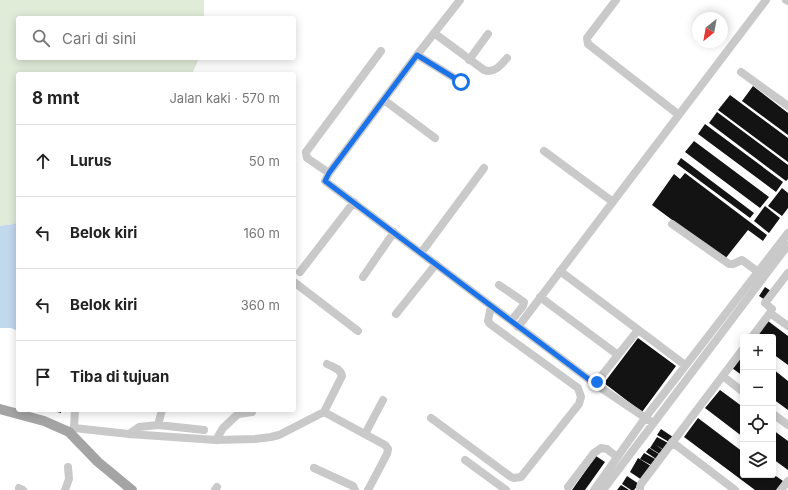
<!DOCTYPE html>
<html lang="id">
<meta charset="utf-8">
<style>
body{margin:0;font-family:Inter,sans-serif;background:#f2f2f2;color:#222}
.controls{position:absolute;right:12px;bottom:12px;display:grid;overflow:hidden;border-radius:4px;box-shadow:0 2px 10px #0003}
.controls button{width:36px;height:36px;display:grid;place-items:center;padding:0;border:0;border-bottom:1px solid #e0e0e0;background:#fff;color:#222;font:20px sans-serif}
.compass{position:absolute;left:692px;top:12px;width:36px;height:36px;border-radius:50%;background:#fff;box-shadow:0 2px 10px #0003;rotate:211deg}
.stop{position:absolute;width:12px;height:12px;margin:-9px;border:3px solid #1a73e8;border-radius:50%;background:#fff}
.stop.end{background:#1a73e8;border-color:#fff;box-shadow:0 1px 4px #0008}
.list{margin:0;padding:0;list-style:none}
h2{display:flex;justify-content:space-between;align-items:center;height:52px;margin:0;padding:0 16px;font-size:17px}
h2 small{font-size:13px;font-weight:400;color:#767676}
.list li{display:grid;grid-template-columns:26px 1fr auto;gap:12px;align-items:center;box-sizing:border-box;height:72px;padding:0 16px;border-top:1px solid #e0e0e0}
.list b{display:block;font-size:15px;white-space:nowrap}
.list em{font-size:13px;font-style:normal;color:#767676}
.icon{flex:none;width:22px;height:22px;fill:none;stroke:currentColor;stroke-width:2;stroke-linecap:round;stroke-linejoin:round}
.map{position:relative;flex:none;width:788px;height:490px;overflow:hidden}
.search{position:absolute;background:#fff;box-shadow:0 2px 10px #0003;left:16px;top:16px;width:280px;height:44px;display:flex;align-items:center;gap:10px;box-sizing:border-box;padding:0 14px;border-radius:4px;color:#767676;font-size:15px}
.panel{position:absolute;background:#fff;box-shadow:0 2px 10px #0003;left:16px;top:72px;width:280px;height:340px;border-radius:4px}
.map>svg:first-child{display:block}
.green{fill:#e0ebd8}
.water{fill:#c2d8ed}
.building{fill:#131313}
.lines{fill:none;stroke-linecap:round;stroke-linejoin:round}
.minor{stroke:#c9c9c9;stroke-width:8}
.major{stroke:#a4a4a4;stroke-width:10}
.route{stroke:#1a73e8;stroke-width:5}
</style>
<div class="map">
<svg width="788" height="490" viewBox="0 0 788 490">
<rect width="100%" height="100%" fill="#fff"/>
<path class="green" d="M 0,0 L 204,0 L 204,18 L 18,18 L 18,58 L 199,58 L 192,74 L 18,74 L 18,222 C 11,226 7,224 0,226 Z"/>
<path class="water" d="M 18,222 L 18,331 L 11,328 L 0,328 L 0,226 C 7,224 11,226 18,222 Z"/>
<path class="building" d="M 753,86 L 788,113 L 788,135 L 742,101 Z
M 730,95 L 788,138 L 788,162 L 718,110 Z
M 717,112 L 788,165 L 788,179 L 786,181 L 709,123 Z
M 705,124 L 783,182 L 776,192 L 698,134 Z
M 694,141 L 769,197 L 760,208 L 685,152 Z
M 681,158 L 754,213 L 750,218 L 677,164 Z
M 685,173 L 767,235 L 763,241 L 748,230 L 725,259 L 652,205 L 674,174 L 680,179 Z
M 782,188 L 788,193 L 788,208 L 782,216 L 768,206 Z
M 765,206 L 780,218 L 769,233 L 754,221 Z
M 765,287 L 771,291 L 765,300 L 759,296 Z
M 768,321 L 788,336 L 788,365 L 773,354 L 773,337 L 755,337 Z
M 638,338 L 676,366 L 642,412 L 604,383 Z
M 743,354 L 743,376 L 732,368 Z
M 773,369 L 788,381 L 788,410 L 773,399 Z
M 720,390 L 743,407 L 743,437 L 705,408 Z
M 50,410 L 61,410 L 61,413 Z
M 698,418 L 743,452 L 743,475 L 773,474 L 783,481 L 776,490 L 755,490 L 684,437 Z
M 661,429 L 673,437 L 669,442 L 657,435 Z
M 773,430 L 788,441 L 788,470 L 773,459 Z
M 657,437 L 668,443 L 664,450 L 656,445 L 663,450 L 660,454 L 650,448 Z
M 649,448 L 659,454 L 656,459 L 646,452 Z
M 644,453 L 657,460 L 653,466 L 640,459 Z
M 596,456 L 605,462 L 585,490 L 572,490 Z
M 638,458 L 651,466 L 642,480 L 630,472 Z
M 627,476 L 639,484 L 634,490 L 631,490 L 622,484 Z
M 621,485 L 629,490 L 617,490 Z"/>
<g class="lines">
<path class="minor" d="M 460,0 L 417,55 L 329,173 L 325,181 L 595,384 L 653,423
M 616,0 L 587,38 L 588,44 L 679,115
M 786,0 L 788,1
M 434,33 L 484,70 C 494,74 501,65 507,58
M 417,55 L 461,82
M 469,60 L 488,34
M 741,72 L 788,106
M 384,100 L 435,138
M 544,151 L 613,202
M 329,173 L 307,158 L 306,152 L 381,51
M 672,224 L 729,264 L 733,264 L 742,260 L 761,274
M 421,253 L 484,168
M 560,271 L 685,365
M 300,272 L 354,202
M 363,277 L 394,232
M 294,282 L 358,331
M 499,285 L 524,302 L 523,306 L 511,321
M 540,297 L 618,355
M 770,313 L 772,309 L 765,303 L 788,273
M 396,314 L 436,264
M 518,327 L 766,0
M 752,337 L 770,313 L 788,326
M 723,376 L 743,392
M 595,384 L 638,330
M 324,412 L 385,445 L 388,449 L 387,454 L 368,490
M 773,414 L 788,425
M 431,418 L 511,477 L 514,478 L 521,477 L 579,404 L 581,397 L 578,388 L 490,324 L 488,321 L 491,306
M 158,425 L 204,430
M 74,428 L 75,410
M 69,432 L 74,428 L 129,434 L 216,440 L 255,439 L 271,437 L 279,435 L 324,412 L 342,376 C 341,369 333,367 327,364
M 129,434 L 139,427 L 158,425 L 162,410
M 365,434 L 383,400
M 216,440 L 223,428 L 238,414 L 252,412
M 672,442 L 735,490
M 465,460 L 506,490
M 314,468 L 353,486 L 355,490
M 568,487 L 594,453 L 601,448 L 607,449 L 617,457
M 19,488 L 23,490
M 65,490 L 69,479 L 68,467
M 215,490 L 217,487
M 594,490 L 645,418 L 788,233
M 603,490 L 788,245
M 640,490 L 640,487 L 641,484 L 743,349
M 781,490 L 788,481"/>
<path class="major" d="M 0,409 L 44,421 L 69,432 L 98,462 L 132,490"/>
</g>
<g class="lines">
<path class="route" d="M 461,82 L 417,55 L 329,173 L 325,181 L 595,384 L 597,382"/>
</g>
</svg>
<div class="controls">
<button>+</button>
<button>−</button>
<button><svg class="icon" aria-label="locate" viewBox="0 0 24 24"><circle cx="12" cy="12" r="6"/><path d="M12 2v4M12 18v4M2 12h4M18 12h4"/></svg></button>
<button><svg class="icon" aria-label="layers" viewBox="0 0 24 24"><path d="M12 4l9 5-9 5-9-5zM3 14l9 5 9-5"/></svg></button>
</div>
<svg class="compass" viewBox="-18 -18 36 36"><path d="M0-13l5 13h-10z" fill="#e53935"/><path d="M0 13l5-13h-10z" fill="#767676"/></svg>
<div class="stop" style="left:461px;top:82px"></div>
<div class="stop end" style="left:597px;top:382px"></div>
<div class="search"><svg class="icon" aria-label="search" viewBox="0 0 24 24"><circle cx="10" cy="10" r="6"/><path d="M15 15l6 6"/></svg>Cari di sini</div>
<section class="panel">
<h2>8 mnt<small>Jalan kaki · 570 m</small></h2>
<ul class="list">
<li><svg class="icon" aria-label="ahead" viewBox="0 0 24 24"><path d="M12 20V5M6 11l6-6 6 6"/></svg><div><b>Lurus</b></div><em>50 m</em></li>
<li><svg class="icon" aria-label="left" viewBox="0 0 24 24"><path d="M17 20v-9H6M10 6l-5 5 5 5"/></svg><div><b>Belok kiri</b></div><em>160 m</em></li>
<li><svg class="icon" aria-label="left" viewBox="0 0 24 24"><path d="M17 20v-9H6M10 6l-5 5 5 5"/></svg><div><b>Belok kiri</b></div><em>360 m</em></li>
<li><svg class="icon" aria-label="arrive" viewBox="0 0 24 24"><path d="M6 21V4h12l-3 4 3 4H6"/></svg><div><b>Tiba di tujuan</b></div></li>
</ul>
</section>
</div>
